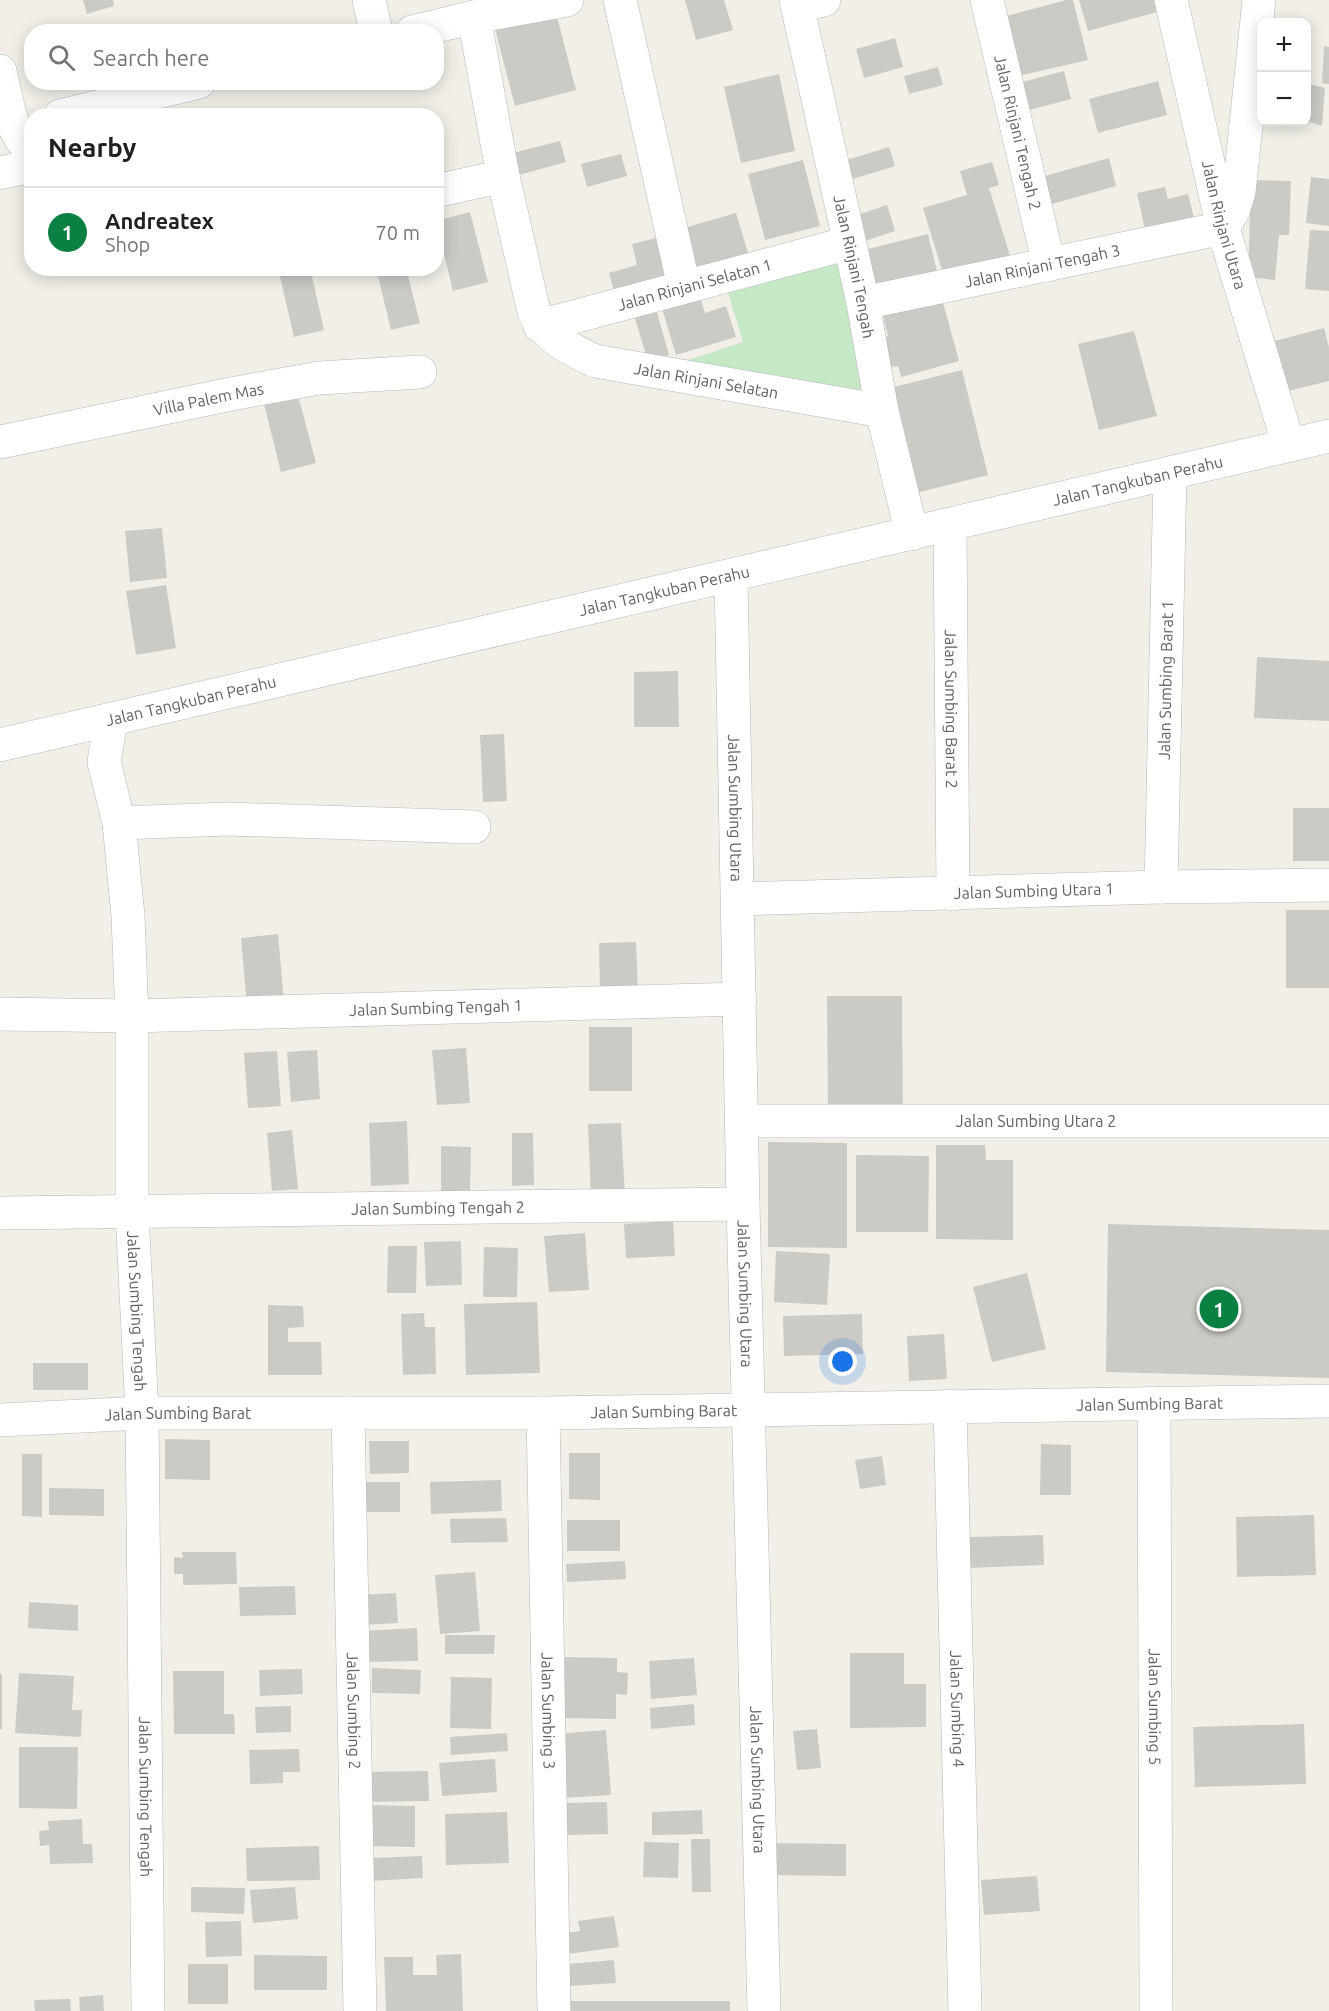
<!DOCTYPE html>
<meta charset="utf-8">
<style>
body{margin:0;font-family:Ubuntu,sans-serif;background:#f2f2f2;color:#202124}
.controls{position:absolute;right:18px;top:18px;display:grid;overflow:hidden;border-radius:12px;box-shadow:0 3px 15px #0003}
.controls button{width:54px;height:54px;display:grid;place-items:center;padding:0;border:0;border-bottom:2px solid #e0e0e0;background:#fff;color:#202124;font:30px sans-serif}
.you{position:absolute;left:843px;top:1362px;width:21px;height:21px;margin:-15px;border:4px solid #fff;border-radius:50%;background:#1a73e8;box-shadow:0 0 0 9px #1a73e833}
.badge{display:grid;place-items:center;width:39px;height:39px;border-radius:50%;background:#0b8043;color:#fff;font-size:20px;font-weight:700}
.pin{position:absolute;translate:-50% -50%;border:3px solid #fff;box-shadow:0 2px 6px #0006}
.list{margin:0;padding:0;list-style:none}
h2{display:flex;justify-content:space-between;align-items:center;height:78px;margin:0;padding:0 24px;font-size:26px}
h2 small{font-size:20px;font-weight:400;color:#757577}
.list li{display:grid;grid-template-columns:39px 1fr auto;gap:18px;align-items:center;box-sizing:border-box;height:90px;padding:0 24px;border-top:2px solid #e0e0e0}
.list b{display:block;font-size:22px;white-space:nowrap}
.list p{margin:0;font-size:20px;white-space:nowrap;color:#757577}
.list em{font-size:20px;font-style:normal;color:#757577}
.icon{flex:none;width:33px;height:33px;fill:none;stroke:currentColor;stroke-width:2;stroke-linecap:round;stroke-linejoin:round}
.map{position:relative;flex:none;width:1329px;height:2011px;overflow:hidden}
.search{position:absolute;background:#fff;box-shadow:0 3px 15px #0003;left:24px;top:24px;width:420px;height:66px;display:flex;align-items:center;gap:15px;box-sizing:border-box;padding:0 21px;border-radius:24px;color:#757577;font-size:22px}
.panel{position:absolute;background:#fff;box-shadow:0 3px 15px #0003;left:24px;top:108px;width:420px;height:168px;border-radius:24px}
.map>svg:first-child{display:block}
.green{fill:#c5e8c5}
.building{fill:#cccac5}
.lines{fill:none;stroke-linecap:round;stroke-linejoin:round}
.minor-casing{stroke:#b5b8bc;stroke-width:34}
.secondary-casing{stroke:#b6babf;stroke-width:34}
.minor{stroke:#fff;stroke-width:33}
.secondary{stroke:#fff;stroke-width:33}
.labels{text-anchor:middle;stroke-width:5;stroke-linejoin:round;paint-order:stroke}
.street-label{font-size:16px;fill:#5f6368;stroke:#fff}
</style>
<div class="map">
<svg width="1329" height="2011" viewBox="0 0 1329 2011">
<rect width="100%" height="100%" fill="#f1efe8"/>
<path class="green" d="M 840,257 L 869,399 L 676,364 L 743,342 L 727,289 Z"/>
<path class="building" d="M 83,0 L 113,0 L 114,6 L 87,14 Z
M 685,0 L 724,0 L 733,30 L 696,40 Z
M 1066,0 L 1073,0 L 1088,60 L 1018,76 L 1003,17 Z
M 1079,0 L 1154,0 L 1157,12 L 1088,31 Z
M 556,13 L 576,90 L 515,106 L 495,29 Z
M 895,38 L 903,67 L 864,78 L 856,49 Z
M 1324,46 L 1329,47 L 1329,84 L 1322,83 Z
M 938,67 L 943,85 L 909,94 L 904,76 Z
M 1064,71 L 1071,99 L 1026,111 L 1019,83 Z
M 779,74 L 795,151 L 741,163 L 724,87 Z
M 1158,81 L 1167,115 L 1098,133 L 1089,99 Z
M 1306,83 L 1325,88 L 1322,126 L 1306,121 Z
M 560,141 L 566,162 L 519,175 L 513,153 Z
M 889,147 L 895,166 L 853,179 L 847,160 Z
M 621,154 L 627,176 L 587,187 L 581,164 Z
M 1109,158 L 1116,186 L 1041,207 L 1034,179 Z
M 803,160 L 820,226 L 765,240 L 748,174 Z
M 992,162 L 999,185 L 989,188 L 1011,259 L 945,280 L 923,208 L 967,195 L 960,171 Z
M 1311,177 L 1329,179 L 1329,226 L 1306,223 Z
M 1251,180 L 1291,181 L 1289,235 L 1279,235 L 1275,280 L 1248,277 Z
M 1165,187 L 1168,199 L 1188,194 L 1195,222 L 1146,234 L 1137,193 Z
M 887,205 L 895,231 L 859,243 L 851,217 Z
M 470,212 L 488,282 L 453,291 L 436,221 Z
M 736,213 L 749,256 L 689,273 L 677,230 Z
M 1310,230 L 1329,231 L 1329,291 L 1305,289 Z
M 928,234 L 939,280 L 879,295 L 872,267 L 861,270 L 856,252 Z
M 664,236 L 675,280 L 614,291 L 609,273 L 637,265 L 632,244 Z
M 278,268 L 310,268 L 324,330 L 294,337 Z
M 376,268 L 406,268 L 420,323 L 391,330 Z
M 699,294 L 705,313 L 726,306 L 736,337 L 676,355 L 661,305 Z
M 941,295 L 959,361 L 901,377 L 898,366 L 890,367 L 882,337 L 888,336 L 882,311 Z
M 655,305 L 669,355 L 648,361 L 633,312 Z
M 1324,328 L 1329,347 L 1329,381 L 1288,391 L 1275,341 Z
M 1134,331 L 1157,416 L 1099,430 L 1078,344 Z
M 962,370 L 988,475 L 912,494 L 886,389 Z
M 298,395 L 316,463 L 281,472 L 264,404 Z
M 162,528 L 167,578 L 130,582 L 125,531 Z
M 166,585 L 176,648 L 136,655 L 126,591 Z
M 1257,657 L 1329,661 L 1329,721 L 1254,718 Z
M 678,671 L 679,727 L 634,727 L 634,672 Z
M 504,734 L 507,801 L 483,802 L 480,735 Z
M 1293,808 L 1329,808 L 1329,861 L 1293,861 Z
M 1286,910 L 1329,910 L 1329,988 L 1286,988 Z
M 278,934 L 284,1003 L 247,1006 L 241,938 Z
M 636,942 L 638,992 L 600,993 L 599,943 Z
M 827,996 L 902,996 L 903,1108 L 828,1108 Z
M 589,1027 L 632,1027 L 632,1091 L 589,1091 Z
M 466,1048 L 470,1103 L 437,1105 L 432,1050 Z
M 317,1050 L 320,1099 L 291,1102 L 287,1052 Z
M 277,1051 L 281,1106 L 248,1108 L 244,1053 Z
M 407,1121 L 409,1184 L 371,1186 L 369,1123 Z
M 621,1123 L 625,1196 L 591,1198 L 588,1124 Z
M 292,1130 L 298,1189 L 272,1191 L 267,1133 Z
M 512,1133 L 533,1133 L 534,1185 L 512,1186 Z
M 768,1142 L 847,1143 L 847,1248 L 768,1247 Z
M 936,1145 L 985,1145 L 986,1160 L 1013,1160 L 1013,1240 L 936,1239 Z
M 441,1146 L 471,1147 L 470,1199 L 441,1199 Z
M 856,1155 L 929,1156 L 928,1232 L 856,1232 Z
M 673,1221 L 675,1256 L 626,1258 L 624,1224 Z
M 1108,1224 L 1329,1230 L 1329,1378 L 1106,1372 Z
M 585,1233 L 589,1290 L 549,1292 L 544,1236 Z
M 461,1241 L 462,1285 L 426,1286 L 424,1242 Z
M 388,1246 L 417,1246 L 416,1293 L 387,1293 Z
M 484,1247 L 518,1248 L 517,1297 L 483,1297 Z
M 776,1251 L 830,1254 L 827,1305 L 774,1302 Z
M 1027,1273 L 1046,1349 L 992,1362 L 973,1287 Z
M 537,1302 L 540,1373 L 466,1375 L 464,1304 Z
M 268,1305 L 303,1306 L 304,1327 L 288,1328 L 288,1342 L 321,1342 L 322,1375 L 268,1375 Z
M 424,1313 L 425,1327 L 435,1327 L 436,1374 L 403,1375 L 401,1314 Z
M 862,1314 L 863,1354 L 784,1356 L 783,1316 Z
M 944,1334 L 947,1379 L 909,1381 L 907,1336 Z
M 33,1363 L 88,1363 L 88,1390 L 33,1390 Z
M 165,1439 L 210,1440 L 210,1480 L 165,1479 Z
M 369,1441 L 409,1441 L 409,1473 L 370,1474 Z
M 1041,1444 L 1071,1445 L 1071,1495 L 1040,1495 Z
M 569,1453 L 600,1453 L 600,1500 L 569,1499 Z
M 22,1454 L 42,1454 L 42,1517 L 22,1516 Z
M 882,1456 L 886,1485 L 860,1489 L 855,1460 Z
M 501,1480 L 502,1511 L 431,1514 L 430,1482 Z
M 359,1482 L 400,1482 L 400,1512 L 360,1512 Z
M 49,1488 L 104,1489 L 104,1516 L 49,1515 Z
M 1314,1515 L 1316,1575 L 1237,1577 L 1236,1517 Z
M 506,1518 L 508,1542 L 451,1543 L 450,1519 Z
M 567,1520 L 620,1520 L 620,1551 L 567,1551 Z
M 1043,1535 L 1044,1565 L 969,1568 L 968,1537 Z
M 182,1552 L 236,1552 L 237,1584 L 183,1585 L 183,1574 L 174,1574 L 174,1557 L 183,1558 Z
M 625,1561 L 626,1579 L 567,1582 L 566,1564 Z
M 475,1572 L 480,1631 L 440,1634 L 435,1575 Z
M 295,1586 L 296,1615 L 240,1616 L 239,1587 Z
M 396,1593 L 398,1623 L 362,1625 L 360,1595 Z
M 29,1602 L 78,1605 L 78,1631 L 28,1628 Z
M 417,1628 L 418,1661 L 364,1662 L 363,1631 Z
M 445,1635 L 495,1635 L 494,1654 L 445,1654 Z
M 850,1653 L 904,1653 L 904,1684 L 926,1684 L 926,1727 L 850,1728 Z
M 565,1657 L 617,1658 L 617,1672 L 628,1673 L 627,1695 L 616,1694 L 616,1719 L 563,1718 Z
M 694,1658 L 697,1695 L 651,1699 L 649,1661 Z
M 372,1668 L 421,1670 L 420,1694 L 372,1693 Z
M 302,1669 L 303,1694 L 260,1696 L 259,1670 Z
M 173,1671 L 224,1671 L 224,1714 L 234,1714 L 235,1734 L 174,1734 Z
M 19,1673 L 74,1676 L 72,1710 L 82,1710 L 81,1737 L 15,1733 Z
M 0,1674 L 2,1674 L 2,1729 L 0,1729 Z
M 451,1677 L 492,1678 L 491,1729 L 450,1728 Z
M 694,1704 L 695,1725 L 651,1729 L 650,1708 Z
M 291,1706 L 291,1732 L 256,1733 L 255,1707 Z
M 1304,1724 L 1306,1784 L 1195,1787 L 1193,1727 Z
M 817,1729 L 821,1768 L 797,1770 L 793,1731 Z
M 606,1730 L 611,1795 L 560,1798 L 556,1734 Z
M 507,1733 L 508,1751 L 451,1755 L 450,1737 Z
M 19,1747 L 78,1747 L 77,1809 L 19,1808 Z
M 299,1749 L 300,1772 L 283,1772 L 283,1783 L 250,1784 L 249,1750 Z
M 495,1759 L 497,1792 L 442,1796 L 439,1763 Z
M 428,1771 L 429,1801 L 366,1802 L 365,1772 Z
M 607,1802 L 608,1834 L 565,1835 L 565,1803 Z
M 366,1805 L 415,1806 L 415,1847 L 365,1846 Z
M 702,1810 L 703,1834 L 652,1835 L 652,1812 Z
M 507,1812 L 509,1863 L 446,1865 L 445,1814 Z
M 82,1819 L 83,1844 L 92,1844 L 93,1863 L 50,1864 L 49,1845 L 40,1846 L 39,1831 L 49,1830 L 48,1821 Z
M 691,1839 L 710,1839 L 711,1892 L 692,1892 Z
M 644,1842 L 679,1843 L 678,1878 L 643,1877 Z
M 767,1843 L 846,1844 L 846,1876 L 767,1875 Z
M 319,1846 L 320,1880 L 247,1881 L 246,1848 Z
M 422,1856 L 423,1878 L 370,1881 L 369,1858 Z
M 1037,1876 L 1040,1911 L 984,1915 L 981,1880 Z
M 191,1887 L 245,1888 L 244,1914 L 191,1912 Z
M 295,1887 L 298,1919 L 253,1923 L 250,1890 Z
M 614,1916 L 619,1947 L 568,1954 L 565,1933 L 580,1931 L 578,1921 Z
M 241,1921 L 242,1956 L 206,1957 L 205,1922 Z
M 461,1954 L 463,2011 L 386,2011 L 384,1957 L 413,1957 L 413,1975 L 437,1975 L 436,1955 Z
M 254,1955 L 327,1956 L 327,1990 L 254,1990 Z
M 614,1960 L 616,1983 L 570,1986 L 568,1964 Z
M 188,1964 L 228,1964 L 228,2004 L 188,2004 Z
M 103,1995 L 104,2011 L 80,2011 L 79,1997 Z
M 70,1999 L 71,2011 L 35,2011 L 34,2000 Z
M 567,2001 L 730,2001 L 730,2011 L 567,2011 Z"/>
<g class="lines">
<defs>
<g id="minor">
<path d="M 369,0 L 376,32"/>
<path d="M 620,0 L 684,287"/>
<path id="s1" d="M 796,0 L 863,303 L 882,411 L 912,534"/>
<path id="s2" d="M 987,0 L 1049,265"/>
<path id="s3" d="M 1171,0 L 1223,228 L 1289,446"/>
<path d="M 797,5 L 824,0"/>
<path id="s4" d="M 474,17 L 503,176 L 534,312 C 547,339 570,349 595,361 L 882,411"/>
<path d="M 412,32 L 474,17 L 567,0"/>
<path d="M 0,71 C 7,98 9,133 32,151"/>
<path d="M 60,116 L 199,82"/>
<path d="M 0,173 L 32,166"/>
<path d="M 436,191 L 503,176"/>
<path id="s5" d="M 863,303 L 1223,228 L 1233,211 L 1239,192 L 1259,0"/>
<path id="s6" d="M 540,326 L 849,243"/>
<path id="s7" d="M 0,442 L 231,394 L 319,378 L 420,372"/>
<path id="s8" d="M 950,525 L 953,894"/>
<path id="s9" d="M 731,576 L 743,1204 L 764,2011"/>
<path id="s10" d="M 111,720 L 104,762 L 119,823 L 128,916 L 132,1016 L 132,1211 L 142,1413 L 148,2011"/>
<path d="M 119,823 L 228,819 L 474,827"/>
<path id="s11" d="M 1161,887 L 1170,474"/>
<path id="s12" d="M 738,899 L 1161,887 L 1329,885"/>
<path id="s13" d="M 0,1014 L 132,1016 L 740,999"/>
<path id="s14" d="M 742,1121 L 1329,1121"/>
<path id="s15" d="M 0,1213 L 743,1204"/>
<path id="s16" d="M 1154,1403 L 1156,2011"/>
<path id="s17" d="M 950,1406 L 965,2011"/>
<path id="s18" d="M 348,1413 L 360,2011"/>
<path id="s19" d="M 543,1413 L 554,2011"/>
<path id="s20" d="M 0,1420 L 142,1413 L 543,1413 L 1329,1401"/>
</g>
<g id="secondary">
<path id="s21" d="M 0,745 L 1329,436"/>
</g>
</defs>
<use href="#minor" class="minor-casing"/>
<use href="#secondary" class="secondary-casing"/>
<use href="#minor" class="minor"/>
<use href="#secondary" class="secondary"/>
</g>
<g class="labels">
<g class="street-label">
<text dy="6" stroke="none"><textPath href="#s2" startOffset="136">Jalan Rinjani Tengah 2</textPath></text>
<text dy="6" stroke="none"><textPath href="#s3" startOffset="231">Jalan Rinjani Utara</textPath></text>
<text dy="6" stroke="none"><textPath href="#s5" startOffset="183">Jalan Rinjani Tengah 3</textPath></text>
<text dy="6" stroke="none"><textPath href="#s1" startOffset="273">Jalan Rinjani Tengah</textPath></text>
<text dy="6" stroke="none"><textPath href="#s6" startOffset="160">Jalan Rinjani Selatan 1</textPath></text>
<text dy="6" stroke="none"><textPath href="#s4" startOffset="494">Jalan Rinjani Selatan</textPath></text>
<text dy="6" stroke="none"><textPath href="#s7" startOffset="213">Villa Palem Mas</textPath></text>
<text dy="6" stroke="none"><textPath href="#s21" startOffset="1168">Jalan Tangkuban Perahu</textPath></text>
<text dy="6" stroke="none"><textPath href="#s21" startOffset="682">Jalan Tangkuban Perahu</textPath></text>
<text dy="6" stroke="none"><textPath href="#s11" startOffset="207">Jalan Sumbing Barat 1</textPath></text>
<text dy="6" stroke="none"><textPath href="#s21" startOffset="196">Jalan Tangkuban Perahu</textPath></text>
<text dy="6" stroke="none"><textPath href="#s8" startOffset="184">Jalan Sumbing Barat 2</textPath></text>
<text dy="6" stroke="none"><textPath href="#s9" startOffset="232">Jalan Sumbing Utara</textPath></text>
<text dy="6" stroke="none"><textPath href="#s12" startOffset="296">Jalan Sumbing Utara 1</textPath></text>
<text dy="6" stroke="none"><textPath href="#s13" startOffset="436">Jalan Sumbing Tengah 1</textPath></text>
<text dy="6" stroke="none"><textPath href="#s14" startOffset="294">Jalan Sumbing Utara 2</textPath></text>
<text dy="6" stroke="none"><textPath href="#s15" startOffset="438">Jalan Sumbing Tengah 2</textPath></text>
<text dy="6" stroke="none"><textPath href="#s9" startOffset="718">Jalan Sumbing Utara</textPath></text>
<text dy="6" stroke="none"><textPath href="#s10" startOffset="594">Jalan Sumbing Tengah</textPath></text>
<text dy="6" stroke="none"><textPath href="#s20" startOffset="1150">Jalan Sumbing Barat</textPath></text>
<text dy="6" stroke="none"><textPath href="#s20" startOffset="664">Jalan Sumbing Barat</textPath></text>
<text dy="6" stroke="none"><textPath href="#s20" startOffset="178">Jalan Sumbing Barat</textPath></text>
<text dy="6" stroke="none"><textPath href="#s16" startOffset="304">Jalan Sumbing 5</textPath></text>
<text dy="6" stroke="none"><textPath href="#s17" startOffset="303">Jalan Sumbing 4</textPath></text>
<text dy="6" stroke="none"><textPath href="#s18" startOffset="298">Jalan Sumbing 2</textPath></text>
<text dy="6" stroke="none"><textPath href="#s19" startOffset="298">Jalan Sumbing 3</textPath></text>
<text dy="6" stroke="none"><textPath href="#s9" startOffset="1204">Jalan Sumbing Utara</textPath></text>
<text dy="6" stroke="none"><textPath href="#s10" startOffset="1080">Jalan Sumbing Tengah</textPath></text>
</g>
</g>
</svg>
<div class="controls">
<button>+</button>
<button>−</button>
</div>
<div class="you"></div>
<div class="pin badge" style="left:1219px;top:1309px">1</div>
<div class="search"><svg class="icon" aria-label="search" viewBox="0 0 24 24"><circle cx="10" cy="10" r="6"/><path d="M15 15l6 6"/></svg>Search here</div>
<section class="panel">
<h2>Nearby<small></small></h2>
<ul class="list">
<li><span class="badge">1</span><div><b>Andreatex</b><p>Shop</p></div><em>70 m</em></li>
</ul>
</section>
</div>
